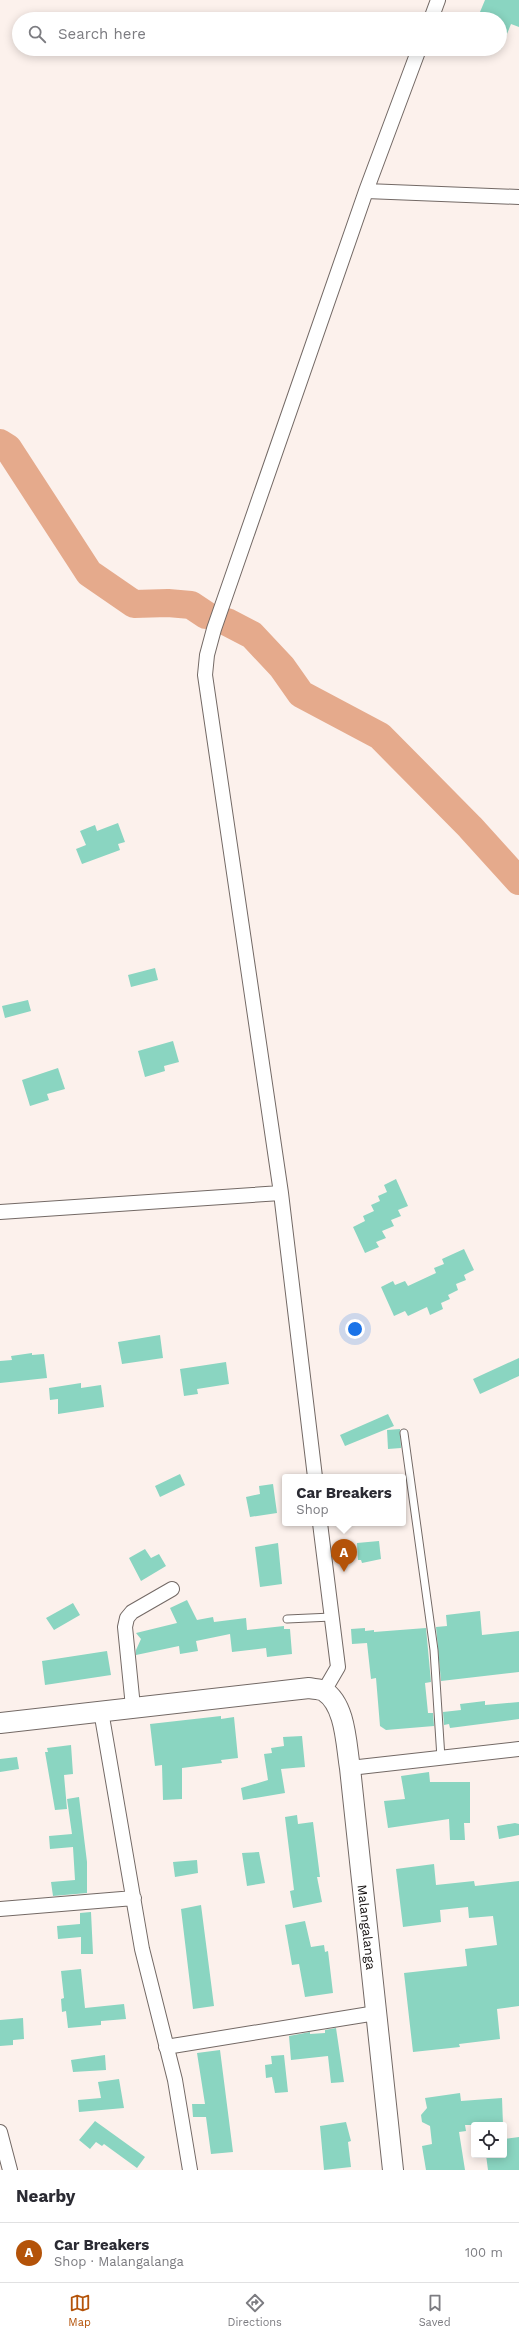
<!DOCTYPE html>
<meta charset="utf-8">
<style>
body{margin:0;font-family:"Work Sans",sans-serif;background:#f2f2f3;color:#2b2b33}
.controls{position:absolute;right:12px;bottom:12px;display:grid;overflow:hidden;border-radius:4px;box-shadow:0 2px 10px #0003}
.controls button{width:36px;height:36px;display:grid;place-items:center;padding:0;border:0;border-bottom:1px solid #e1e1e2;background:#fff;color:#2b2b33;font:20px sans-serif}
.you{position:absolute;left:355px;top:1329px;width:14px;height:14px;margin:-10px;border:3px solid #fff;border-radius:50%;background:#1a73e8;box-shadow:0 0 0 6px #1a73e833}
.badge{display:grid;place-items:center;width:26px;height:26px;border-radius:50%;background:#b45309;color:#fff;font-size:13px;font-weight:700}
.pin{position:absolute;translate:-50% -33px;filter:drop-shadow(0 1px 2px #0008)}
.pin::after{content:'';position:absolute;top:21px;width:14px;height:12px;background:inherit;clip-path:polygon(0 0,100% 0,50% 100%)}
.popup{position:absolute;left:282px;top:1474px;width:124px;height:52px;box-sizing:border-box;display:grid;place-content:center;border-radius:4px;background:#fff;filter:drop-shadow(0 1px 3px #0005);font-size:13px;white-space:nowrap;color:#7c7c81}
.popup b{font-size:15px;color:#2b2b33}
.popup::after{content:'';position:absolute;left:50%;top:100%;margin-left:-8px;border:8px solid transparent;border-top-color:#fff}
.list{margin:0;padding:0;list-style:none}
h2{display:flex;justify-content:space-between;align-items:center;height:52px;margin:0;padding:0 16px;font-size:17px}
h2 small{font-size:13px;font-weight:400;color:#7c7c81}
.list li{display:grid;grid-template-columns:26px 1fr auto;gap:12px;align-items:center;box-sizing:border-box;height:60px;padding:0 16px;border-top:1px solid #e1e1e2}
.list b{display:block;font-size:15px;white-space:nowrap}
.list p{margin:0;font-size:13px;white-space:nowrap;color:#7c7c81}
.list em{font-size:13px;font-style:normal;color:#7c7c81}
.icon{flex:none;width:22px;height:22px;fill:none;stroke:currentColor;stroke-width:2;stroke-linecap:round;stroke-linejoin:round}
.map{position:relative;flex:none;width:519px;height:2170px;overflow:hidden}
.search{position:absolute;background:#fff;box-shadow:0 2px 10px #0003;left:12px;right:12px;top:12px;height:44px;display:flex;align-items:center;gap:10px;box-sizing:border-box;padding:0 14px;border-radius:22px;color:#7c7c81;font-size:15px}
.sheet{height:112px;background:#fff}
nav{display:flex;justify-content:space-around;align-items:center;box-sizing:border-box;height:56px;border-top:1px solid #e1e1e2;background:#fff;font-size:11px;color:#7c7c81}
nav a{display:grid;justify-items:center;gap:2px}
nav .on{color:#b45309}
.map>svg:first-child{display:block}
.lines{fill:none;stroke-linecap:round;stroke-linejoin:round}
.river{stroke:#e5aa8c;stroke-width:28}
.building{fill:#8ad5c1}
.lane-casing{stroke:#736965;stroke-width:9}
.street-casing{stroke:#736965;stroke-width:16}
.secondary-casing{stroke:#736965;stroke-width:22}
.lane{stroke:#fff;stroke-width:7}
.street{stroke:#fff;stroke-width:14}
.secondary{stroke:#fff;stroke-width:20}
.labels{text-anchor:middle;stroke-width:3;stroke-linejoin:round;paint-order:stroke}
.street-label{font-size:13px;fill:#110d0c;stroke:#fcf1ec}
</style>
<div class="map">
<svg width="519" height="2170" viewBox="0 0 519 2170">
<rect width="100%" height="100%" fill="#fcf1ec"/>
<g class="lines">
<path class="river" d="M 0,443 L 8,448 L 89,573 L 134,604 L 168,603 L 191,605 L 206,615
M 227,622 L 252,635 L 282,667 L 301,694 L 380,736 L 470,827 L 519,881"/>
</g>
<path class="building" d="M 485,0 L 519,0 L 519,27 L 511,24 L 501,49 L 500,19 L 486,19 L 487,15 L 480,12 Z
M 118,823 L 125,842 L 118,844 L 120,850 L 82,864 L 76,849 L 86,845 L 80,831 L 95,825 L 97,831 Z
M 155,968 L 158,980 L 131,987 L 128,975 Z
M 28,1000 L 31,1011 L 5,1018 L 2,1006 Z
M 173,1041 L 179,1062 L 164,1066 L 165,1071 L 145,1077 L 138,1051 Z
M 58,1068 L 65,1089 L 47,1094 L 49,1100 L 30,1106 L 22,1080 Z
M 396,1179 L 408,1206 L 398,1210 L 401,1216 L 391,1220 L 394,1226 L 382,1231 L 386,1238 L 376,1242 L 379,1247 L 365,1253 L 353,1227 L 365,1221 L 363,1216 L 374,1211 L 371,1205 L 380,1201 L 378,1196 L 387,1192 L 384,1185 Z
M 464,1249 L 474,1270 L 464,1275 L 466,1280 L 456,1284 L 458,1290 L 448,1295 L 450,1299 L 441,1303 L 443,1309 L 430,1315 L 427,1307 L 408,1316 L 405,1311 L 394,1316 L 381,1287 L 393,1281 L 395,1285 L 405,1281 L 408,1286 L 436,1273 L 434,1268 L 444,1264 L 442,1259 Z
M 160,1335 L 163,1358 L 122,1364 L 118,1342 Z
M 32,1353 L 32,1355 L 44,1354 L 47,1378 L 0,1383 L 0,1361 L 12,1360 L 11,1356 Z
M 519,1358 L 519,1376 L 480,1394 L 473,1379 Z
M 226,1362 L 229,1384 L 197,1389 L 198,1394 L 184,1396 L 180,1369 Z
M 81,1383 L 81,1388 L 101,1385 L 104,1407 L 58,1414 L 58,1399 L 50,1400 L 49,1388 Z
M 388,1414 L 394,1426 L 345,1446 L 340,1435 Z
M 400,1429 L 401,1448 L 388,1449 L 387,1430 Z
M 180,1474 L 185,1485 L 160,1497 L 155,1486 Z
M 273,1484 L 277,1513 L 250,1517 L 246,1497 L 260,1494 L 259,1486 Z
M 379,1541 L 381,1559 L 362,1563 L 361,1560 L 358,1560 L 357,1543 Z
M 278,1543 L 282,1584 L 260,1587 L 255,1547 Z
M 145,1549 L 151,1558 L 159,1554 L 166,1566 L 141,1581 L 129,1558 Z
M 187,1600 L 197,1620 L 213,1617 L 214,1622 L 246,1618 L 247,1630 L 284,1626 L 284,1629 L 290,1629 L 292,1654 L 267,1657 L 266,1648 L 232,1652 L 230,1634 L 196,1641 L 198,1651 L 180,1654 L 179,1646 L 136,1655 L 136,1650 L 141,1639 L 136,1633 L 177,1623 L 170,1608 Z
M 73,1603 L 80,1615 L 54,1630 L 46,1618 Z
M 480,1611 L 482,1635 L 519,1631 L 519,1672 L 441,1681 L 436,1627 L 447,1626 L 446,1615 Z
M 365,1628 L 365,1631 L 374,1630 L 374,1632 L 426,1628 L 431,1682 L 425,1683 L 428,1713 L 433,1713 L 434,1726 L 386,1730 L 380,1726 L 376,1678 L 371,1679 L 367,1643 L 352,1644 L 351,1629 Z
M 107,1651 L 111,1675 L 45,1685 L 42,1661 Z
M 485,1701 L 485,1705 L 519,1702 L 519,1719 L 450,1728 L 449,1724 L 444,1725 L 443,1712 L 461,1710 L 460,1704 Z
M 221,1716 L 221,1719 L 234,1717 L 238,1758 L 221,1760 L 222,1763 L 182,1768 L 182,1799 L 163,1800 L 162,1765 L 155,1766 L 150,1724 Z
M 302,1736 L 305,1767 L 281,1769 L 285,1793 L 243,1800 L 241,1788 L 268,1780 L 264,1754 L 272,1753 L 271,1748 L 284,1746 L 283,1737 Z
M 71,1745 L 73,1774 L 64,1775 L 67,1809 L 55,1810 L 45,1752 L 48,1752 L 47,1748 Z
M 17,1757 L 19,1769 L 0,1772 L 0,1759 Z
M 429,1772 L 430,1782 L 470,1782 L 470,1823 L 464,1823 L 465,1840 L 450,1840 L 449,1819 L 388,1828 L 384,1801 L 405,1799 L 401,1776 Z
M 79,1797 L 87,1862 L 87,1893 L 53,1896 L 51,1882 L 75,1880 L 73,1847 L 50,1849 L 49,1836 L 72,1834 L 67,1799 Z
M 297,1815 L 298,1824 L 313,1822 L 320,1877 L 317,1877 L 322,1902 L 293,1908 L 290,1891 L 294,1890 L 285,1817 Z
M 515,1823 L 519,1824 L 519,1835 L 499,1839 L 497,1826 Z
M 259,1852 L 265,1883 L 247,1886 L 242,1853 Z
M 197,1860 L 198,1873 L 175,1877 L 173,1862 Z
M 434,1864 L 436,1885 L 474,1881 L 475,1886 L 519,1881 L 519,2006 L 497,2009 L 500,2039 L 459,2044 L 460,2047 L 413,2052 L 404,1973 L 467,1966 L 465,1949 L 497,1945 L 493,1916 L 469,1918 L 468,1907 L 440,1910 L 441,1922 L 403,1927 L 396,1869 Z
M 201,1905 L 214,2006 L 193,2009 L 181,1909 Z
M 91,1912 L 93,1954 L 81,1954 L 81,1937 L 58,1939 L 57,1926 L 80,1924 L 80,1913 Z
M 305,1921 L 311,1947 L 324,1945 L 325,1952 L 328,1951 L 333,1993 L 305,1997 L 299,1964 L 292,1965 L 285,1925 Z
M 81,1969 L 85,2008 L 124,2004 L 126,2019 L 101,2021 L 101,2025 L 68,2028 L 66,2011 L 62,2012 L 61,1999 L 64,1998 L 61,1971 Z
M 23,2018 L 24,2039 L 13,2040 L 13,2045 L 0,2046 L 0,2020 Z
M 336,2028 L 344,2082 L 331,2083 L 328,2056 L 291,2060 L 289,2036 L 310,2032 L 310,2034 L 325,2033 L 325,2030 Z
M 220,2050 L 233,2152 L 211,2154 L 206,2117 L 193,2117 L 192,2104 L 205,2104 L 197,2053 Z
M 105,2055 L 106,2070 L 73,2072 L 71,2060 Z
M 284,2055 L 288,2092 L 275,2093 L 272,2077 L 266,2078 L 265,2065 L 272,2064 L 271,2056 Z
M 119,2079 L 124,2108 L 79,2112 L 78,2100 L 101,2098 L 98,2082 Z
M 460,2093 L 461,2101 L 502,2098 L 503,2125 L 465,2125 L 466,2131 L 459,2132 L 465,2170 L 426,2170 L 422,2146 L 432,2144 L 430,2126 L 422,2122 L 421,2115 L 427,2108 L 425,2098 Z
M 95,2121 L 145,2157 L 137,2168 L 104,2144 L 102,2146 L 96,2142 L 90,2149 L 79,2140 Z
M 346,2122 L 351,2141 L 348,2142 L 351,2167 L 324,2170 L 320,2126 Z
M 519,2137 L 519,2170 L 488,2170 L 486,2155 L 504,2155 L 504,2139 Z"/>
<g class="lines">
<defs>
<path id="lane" d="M 404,1433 L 434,1650 L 441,1758
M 287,1619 L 332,1617"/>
<path id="street" d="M 431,19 L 438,0
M 366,191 L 519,197
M 0,1212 L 281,1193
M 315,1477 L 281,1193 L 205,675 L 207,655 L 214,629 L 366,191 L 419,49
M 320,1523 L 338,1667 L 324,1691
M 133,1707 L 125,1627 L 127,1618 L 132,1612 L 172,1589
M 101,1711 L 142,1949 L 175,2080 L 190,2170
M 350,1768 L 519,1749
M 0,1909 L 134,1898
M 166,2047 L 376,2013
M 0,2132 L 10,2170"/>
<g id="secondary">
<path id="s1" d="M 0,1723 L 309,1688 C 313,1689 320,1689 324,1691 C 346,1705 346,1745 350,1768 L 393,2170"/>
</g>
</defs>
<use href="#lane" class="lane-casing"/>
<use href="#street" class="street-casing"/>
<use href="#secondary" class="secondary-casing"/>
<use href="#lane" class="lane"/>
<use href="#street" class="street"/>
<use href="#secondary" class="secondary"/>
</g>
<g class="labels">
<g class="street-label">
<text dy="5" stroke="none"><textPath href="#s1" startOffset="570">Malangalanga</textPath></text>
</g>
</g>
</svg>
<div class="controls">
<button><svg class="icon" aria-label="locate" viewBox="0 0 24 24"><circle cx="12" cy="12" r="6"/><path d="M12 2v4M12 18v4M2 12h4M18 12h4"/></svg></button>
</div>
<div class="you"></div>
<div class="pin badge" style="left:344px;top:1572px">A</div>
<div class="popup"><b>Car Breakers</b>Shop</div>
<div class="search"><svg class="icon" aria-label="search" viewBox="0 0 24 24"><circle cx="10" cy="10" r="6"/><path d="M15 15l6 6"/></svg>Search here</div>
</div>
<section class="sheet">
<h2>Nearby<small></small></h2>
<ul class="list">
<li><span class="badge">A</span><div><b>Car Breakers</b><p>Shop · Malangalanga</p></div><em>100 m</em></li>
</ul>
</section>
<nav>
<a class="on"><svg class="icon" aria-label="map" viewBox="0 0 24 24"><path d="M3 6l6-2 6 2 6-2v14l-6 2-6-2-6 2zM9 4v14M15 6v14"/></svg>Map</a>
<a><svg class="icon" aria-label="directions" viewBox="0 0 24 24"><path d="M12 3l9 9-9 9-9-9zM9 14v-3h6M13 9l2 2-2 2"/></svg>Directions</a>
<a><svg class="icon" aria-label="saved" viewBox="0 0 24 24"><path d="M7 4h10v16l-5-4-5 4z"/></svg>Saved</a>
</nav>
